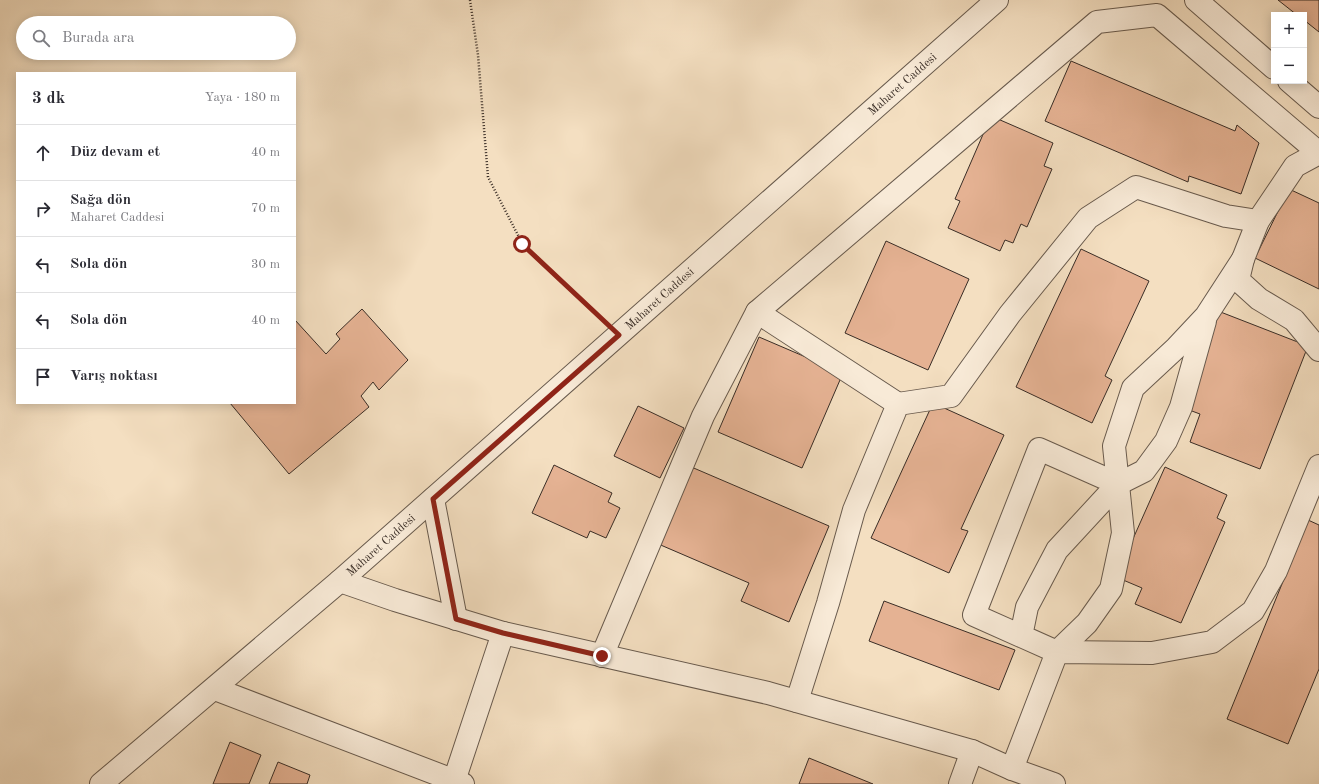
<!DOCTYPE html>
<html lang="tr">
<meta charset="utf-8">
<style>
body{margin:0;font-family:"Old Standard TT",serif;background:#f2f2f3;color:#2b2b33}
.controls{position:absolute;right:12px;top:12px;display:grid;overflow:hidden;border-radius:0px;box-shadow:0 2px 10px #0003}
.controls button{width:36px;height:36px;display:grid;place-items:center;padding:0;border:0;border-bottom:1px solid #e1e1e2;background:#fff;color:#2b2b33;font:20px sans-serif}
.stop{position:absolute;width:12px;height:12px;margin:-9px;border:3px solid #8f2418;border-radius:50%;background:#fff}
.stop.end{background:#8f2418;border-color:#fff;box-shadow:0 1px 4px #0008}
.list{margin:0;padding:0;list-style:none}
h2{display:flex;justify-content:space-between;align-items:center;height:52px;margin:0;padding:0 16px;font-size:17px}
h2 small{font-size:13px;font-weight:400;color:#7c7c81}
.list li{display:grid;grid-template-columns:26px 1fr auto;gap:12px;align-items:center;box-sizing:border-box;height:56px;padding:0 16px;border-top:1px solid #e1e1e2}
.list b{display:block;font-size:15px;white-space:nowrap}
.list p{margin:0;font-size:13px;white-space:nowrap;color:#7c7c81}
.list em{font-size:13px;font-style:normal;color:#7c7c81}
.icon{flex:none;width:22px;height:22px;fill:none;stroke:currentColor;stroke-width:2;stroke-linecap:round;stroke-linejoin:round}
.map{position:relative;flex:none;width:1319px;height:784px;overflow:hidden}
.search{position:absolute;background:#fff;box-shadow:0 2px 10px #0003;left:16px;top:16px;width:280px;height:44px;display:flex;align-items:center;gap:10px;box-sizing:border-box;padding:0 14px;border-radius:22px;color:#7c7c81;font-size:15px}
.panel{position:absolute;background:#fff;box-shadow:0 2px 10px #0003;left:16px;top:72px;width:280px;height:332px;border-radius:0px}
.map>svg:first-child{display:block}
.building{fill:#e5b293;stroke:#392d26}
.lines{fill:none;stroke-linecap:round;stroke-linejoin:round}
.minor-casing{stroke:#685a4d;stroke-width:24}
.path{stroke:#392d26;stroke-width:2.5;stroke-dasharray:1 2;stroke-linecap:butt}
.minor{stroke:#f8ead7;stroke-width:22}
.route{stroke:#8f2418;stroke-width:5}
.labels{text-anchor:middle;stroke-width:3;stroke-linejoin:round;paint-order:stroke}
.street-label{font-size:12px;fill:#392d26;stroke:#f8ead7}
</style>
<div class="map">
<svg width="1319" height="784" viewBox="0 0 1319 784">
<rect width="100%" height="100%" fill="#f4dfc1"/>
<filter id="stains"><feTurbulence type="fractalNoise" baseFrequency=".005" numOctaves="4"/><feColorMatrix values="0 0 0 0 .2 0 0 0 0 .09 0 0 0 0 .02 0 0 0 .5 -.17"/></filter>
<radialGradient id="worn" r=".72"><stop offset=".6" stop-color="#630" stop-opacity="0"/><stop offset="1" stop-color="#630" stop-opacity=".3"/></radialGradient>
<path class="building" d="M 1278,0 L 1319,0 L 1319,32 L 1304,20 L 1304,15 L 1297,15 Z
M 1071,61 L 1235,131 L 1237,125 L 1259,143 L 1241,194 L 1189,176 L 1188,182 L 1045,121 Z
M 991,116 L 1053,143 L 1044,166 L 1052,169 L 1027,227 L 1021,224 L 1013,243 L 1005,240 L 1000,251 L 948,228 L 960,201 L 955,199 Z
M 1289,189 L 1319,203 L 1319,289 L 1255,258 Z
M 886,241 L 969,279 L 928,370 L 845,333 Z
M 1081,249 L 1149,281 L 1105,376 L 1112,380 L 1092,423 L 1016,387 Z
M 362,309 L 408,360 L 379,390 L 373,382 L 361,396 L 369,407 L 289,474 L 230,403 L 295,403 L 295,320 L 326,354 L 340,339 L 336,334 Z
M 1218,311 L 1308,346 L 1260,469 L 1190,442 L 1200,414 L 1181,407 Z
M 759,337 L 843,373 L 802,468 L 718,432 Z
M 933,403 L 1004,435 L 961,529 L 968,531 L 949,573 L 871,538 Z
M 638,406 L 684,428 L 660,478 L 614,456 Z
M 554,465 L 612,493 L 608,502 L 620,508 L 606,538 L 590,531 L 587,538 L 532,513 Z
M 689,466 L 829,526 L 789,622 L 741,601 L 749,583 L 656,543 Z
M 1165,467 L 1227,495 L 1217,518 L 1225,522 L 1181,623 L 1135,604 L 1142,588 L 1116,577 Z
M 1308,520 L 1319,525 L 1319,669 L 1288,744 L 1227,719 Z
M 884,601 L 1015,650 L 999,690 L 869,641 Z
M 230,742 L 261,755 L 249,784 L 213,784 Z
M 809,758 L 873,784 L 799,784 Z
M 278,762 L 310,775 L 307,784 L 269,784 Z"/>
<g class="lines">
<defs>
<g id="minor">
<path d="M 1196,0 L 1274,68"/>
<path d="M 1289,81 L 1319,107"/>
<path d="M 1319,153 L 1295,166 L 1258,221 L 1243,259 L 1238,280 L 1259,299 L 1294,320 L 1319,350"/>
<path d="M 757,312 L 898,404"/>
<path d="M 1118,484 L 1144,471 L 1166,441 L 1181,407 L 1205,321"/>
<path d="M 433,499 L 456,619"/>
<path d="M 340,581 L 395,600 L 503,633 L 768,693 L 972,751 L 1012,769 L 1054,784"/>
<path d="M 1021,636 L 1027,607 L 1057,550 L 1118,484 L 1039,449 L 974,615 L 1057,652 L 1087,623 L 1111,589 L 1123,533 L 1114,446 L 1133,388 L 1176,348 L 1206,316 L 1243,259"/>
<path d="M 602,656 L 703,416 L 757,312 L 1097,22 L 1157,15 L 1319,153"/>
<path d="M 215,689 L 463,784"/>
<path d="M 797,701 L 828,603 L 854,510 L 898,404 L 951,396 L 1010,314 L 1088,218 L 1136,187 L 1226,216 L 1258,221"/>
<path d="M 1012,769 L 1057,652 L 1152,653 L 1212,642 L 1253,611 L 1276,571 L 1319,466"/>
<path id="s1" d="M 101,784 L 340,581 L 997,0"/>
<path d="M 453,784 L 503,633"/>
<path d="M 960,784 L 972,751"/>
</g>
</defs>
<use href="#minor" class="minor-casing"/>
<path class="path" d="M 470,0 L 478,55 L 488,177 L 522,243 L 601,318"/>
<use href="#minor" class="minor"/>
</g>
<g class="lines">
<path class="route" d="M 522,244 L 619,335 L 433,499 L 456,619 L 503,633 L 602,656"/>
</g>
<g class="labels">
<g class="street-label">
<text dy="4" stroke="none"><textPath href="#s1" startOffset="1064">Maharet Caddesi</textPath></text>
<text dy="4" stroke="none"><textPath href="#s1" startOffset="740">Maharet Caddesi</textPath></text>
<text dy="4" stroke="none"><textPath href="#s1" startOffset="368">Maharet Caddesi</textPath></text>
</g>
</g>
<rect width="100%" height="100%" filter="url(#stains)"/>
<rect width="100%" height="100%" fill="url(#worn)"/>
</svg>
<div class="controls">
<button>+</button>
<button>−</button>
</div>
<div class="stop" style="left:522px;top:244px"></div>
<div class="stop end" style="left:602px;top:656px"></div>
<div class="search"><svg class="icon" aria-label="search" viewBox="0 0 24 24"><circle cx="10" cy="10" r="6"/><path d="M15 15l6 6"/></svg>Burada ara</div>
<section class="panel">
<h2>3 dk<small>Yaya · 180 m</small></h2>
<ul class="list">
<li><svg class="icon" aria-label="ahead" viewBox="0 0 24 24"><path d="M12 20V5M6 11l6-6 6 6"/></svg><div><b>Düz devam et</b></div><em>40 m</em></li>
<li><svg class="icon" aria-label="right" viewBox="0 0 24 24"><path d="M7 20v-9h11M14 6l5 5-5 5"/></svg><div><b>Sağa dön</b><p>Maharet Caddesi</p></div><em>70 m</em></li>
<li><svg class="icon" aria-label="left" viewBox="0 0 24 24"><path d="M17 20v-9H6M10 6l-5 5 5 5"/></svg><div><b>Sola dön</b></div><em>30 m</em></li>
<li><svg class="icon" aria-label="left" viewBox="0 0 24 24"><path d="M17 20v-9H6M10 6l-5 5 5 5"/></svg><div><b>Sola dön</b></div><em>40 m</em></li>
<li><svg class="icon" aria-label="arrive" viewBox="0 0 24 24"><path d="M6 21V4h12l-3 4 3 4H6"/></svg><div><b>Varış noktası</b></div></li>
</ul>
</section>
</div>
